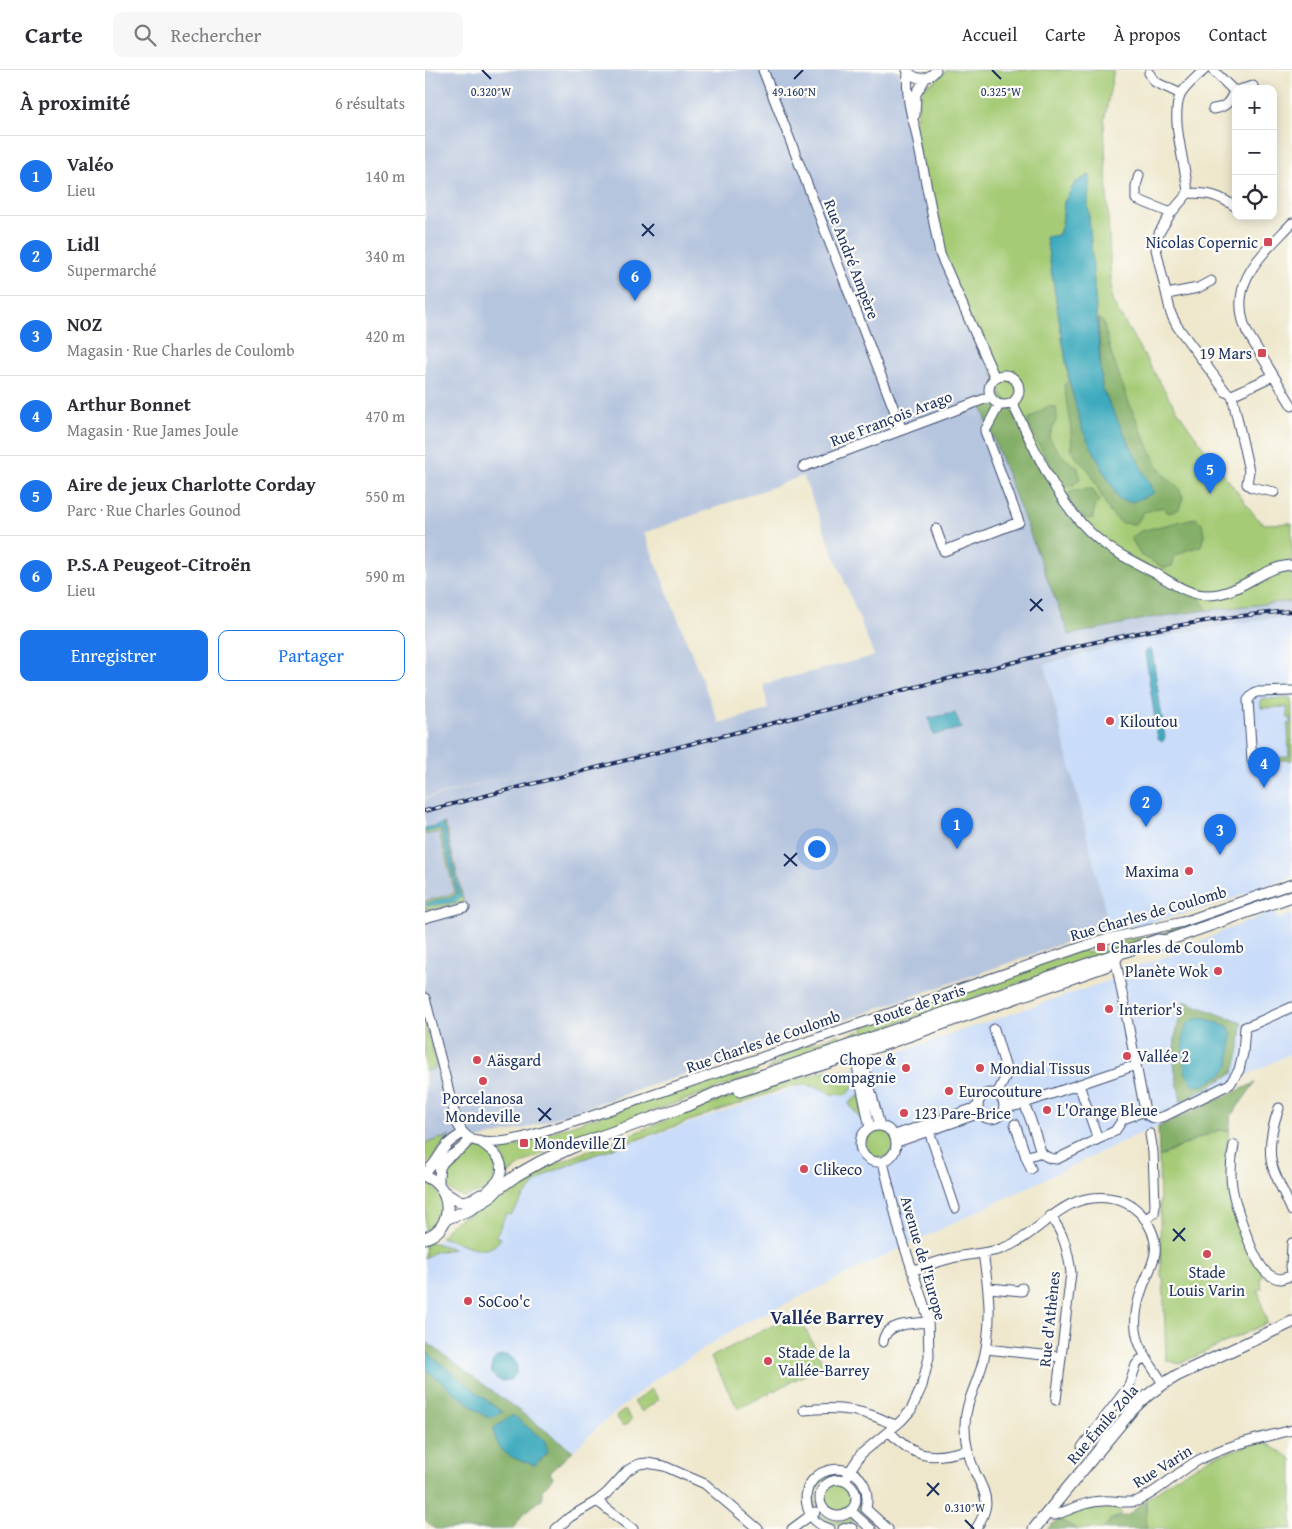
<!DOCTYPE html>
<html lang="fr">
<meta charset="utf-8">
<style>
body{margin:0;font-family:"Gentium Book Plus",serif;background:#f7f7f7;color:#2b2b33}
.controls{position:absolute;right:15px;top:15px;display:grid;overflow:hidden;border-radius:10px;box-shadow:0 2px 12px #0003}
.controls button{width:45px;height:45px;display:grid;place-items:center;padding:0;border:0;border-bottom:1px solid #e1e1e2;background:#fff;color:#2b2b33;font:25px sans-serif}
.you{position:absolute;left:391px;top:778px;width:18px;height:18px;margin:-12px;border:4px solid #fff;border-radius:50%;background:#1a73e8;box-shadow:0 0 0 8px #1a73e833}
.badge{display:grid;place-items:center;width:32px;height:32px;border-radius:50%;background:#1a73e8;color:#fff;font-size:16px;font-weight:700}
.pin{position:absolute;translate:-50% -41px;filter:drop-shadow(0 1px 2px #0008)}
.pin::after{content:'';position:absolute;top:26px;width:18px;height:15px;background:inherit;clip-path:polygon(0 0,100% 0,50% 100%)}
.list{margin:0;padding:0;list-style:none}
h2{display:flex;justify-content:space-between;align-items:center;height:65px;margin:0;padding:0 20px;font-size:21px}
h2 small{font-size:16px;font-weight:400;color:#7c7c81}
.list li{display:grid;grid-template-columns:32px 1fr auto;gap:15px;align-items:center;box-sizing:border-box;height:80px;padding:0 20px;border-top:1px solid #e1e1e2}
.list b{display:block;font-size:19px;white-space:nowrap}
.list p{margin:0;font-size:16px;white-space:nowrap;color:#7c7c81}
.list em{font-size:16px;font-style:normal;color:#7c7c81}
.actions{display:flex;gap:10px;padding:15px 20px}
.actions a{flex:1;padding:11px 0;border:1px solid #1a73e8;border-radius:10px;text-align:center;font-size:18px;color:#1a73e8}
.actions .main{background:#1a73e8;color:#fff}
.icon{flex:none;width:28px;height:28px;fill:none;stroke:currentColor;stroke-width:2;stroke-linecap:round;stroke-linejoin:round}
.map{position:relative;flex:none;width:867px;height:1459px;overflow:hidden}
header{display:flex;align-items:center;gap:30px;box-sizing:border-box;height:70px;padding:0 25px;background:#fff;border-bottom:1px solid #e1e1e2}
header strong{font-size:24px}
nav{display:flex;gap:28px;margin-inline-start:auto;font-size:18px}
.search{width:350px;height:45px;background:#f7f7f7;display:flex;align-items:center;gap:12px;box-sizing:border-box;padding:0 18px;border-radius:10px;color:#7c7c81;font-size:19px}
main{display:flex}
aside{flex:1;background:#fff}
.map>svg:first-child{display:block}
.built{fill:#c9dcf9}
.industrial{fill:#b6c5de;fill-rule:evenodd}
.green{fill:#a5cb76;stroke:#607d6a;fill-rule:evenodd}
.forest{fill:#84af67;stroke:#506f62}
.water{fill:#3eaabd;stroke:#2c6c8e}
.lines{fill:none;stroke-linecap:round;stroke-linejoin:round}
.minor-casing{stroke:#3b4b6e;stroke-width:11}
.major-casing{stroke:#3b4b6e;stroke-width:13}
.minor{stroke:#fff;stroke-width:9}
.major{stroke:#fff;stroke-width:11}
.rail-casing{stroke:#1b2f5e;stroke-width:4}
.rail{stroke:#fdfcf7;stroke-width:2;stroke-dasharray:5.5;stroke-linecap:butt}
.ticks{fill:none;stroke:#1b2f5e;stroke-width:2}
.poi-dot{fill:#d1495b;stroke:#fdfcf7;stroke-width:2}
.labels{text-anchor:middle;stroke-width:4.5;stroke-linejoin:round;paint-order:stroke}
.poi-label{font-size:16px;fill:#1b2f5e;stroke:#fdfcf7;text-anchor:start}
.street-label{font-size:16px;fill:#1b2f5e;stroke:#fdfcf7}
.quarter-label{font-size:19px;font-weight:bold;fill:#1b2f5e;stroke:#fdfcf7}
.ticks-label{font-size:12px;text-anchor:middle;fill:#1b2f5e;stroke:#fdfcf7;stroke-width:4.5;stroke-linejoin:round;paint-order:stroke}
</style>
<header>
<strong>Carte</strong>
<div class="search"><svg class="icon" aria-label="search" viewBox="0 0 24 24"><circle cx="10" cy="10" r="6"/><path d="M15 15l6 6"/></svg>Rechercher</div>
<nav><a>Accueil</a><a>Carte</a><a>À propos</a><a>Contact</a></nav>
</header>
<main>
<aside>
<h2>À proximité<small>6 résultats</small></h2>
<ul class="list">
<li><span class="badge">1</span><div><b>Valéo</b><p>Lieu</p></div><em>140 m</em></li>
<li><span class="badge">2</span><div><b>Lidl</b><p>Supermarché</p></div><em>340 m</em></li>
<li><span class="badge">3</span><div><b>NOZ</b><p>Magasin · Rue Charles de Coulomb</p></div><em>420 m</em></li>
<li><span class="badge">4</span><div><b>Arthur Bonnet</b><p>Magasin · Rue James Joule</p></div><em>470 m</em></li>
<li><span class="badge">5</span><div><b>Aire de jeux Charlotte Corday</b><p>Parc · Rue Charles Gounod</p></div><em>550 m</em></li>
<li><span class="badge">6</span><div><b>P.S.A Peugeot-Citroën</b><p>Lieu</p></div><em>590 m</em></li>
</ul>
<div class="actions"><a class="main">Enregistrer</a><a>Partager</a></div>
</aside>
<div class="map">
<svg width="867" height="1459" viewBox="0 0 867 1459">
<rect width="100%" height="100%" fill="#fdfcf7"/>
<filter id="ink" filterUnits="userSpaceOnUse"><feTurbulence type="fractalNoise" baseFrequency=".02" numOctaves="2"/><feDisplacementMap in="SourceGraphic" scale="10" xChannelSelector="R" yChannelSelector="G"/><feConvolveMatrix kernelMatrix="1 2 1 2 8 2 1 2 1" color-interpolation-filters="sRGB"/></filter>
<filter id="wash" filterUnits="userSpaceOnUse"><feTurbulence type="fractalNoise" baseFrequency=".0096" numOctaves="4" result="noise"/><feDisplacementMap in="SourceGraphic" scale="20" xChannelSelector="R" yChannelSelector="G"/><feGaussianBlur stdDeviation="1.12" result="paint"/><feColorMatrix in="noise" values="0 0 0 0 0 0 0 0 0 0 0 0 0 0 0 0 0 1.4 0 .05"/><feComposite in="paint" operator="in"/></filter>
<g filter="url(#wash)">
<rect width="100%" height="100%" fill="#eee7cc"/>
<path class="built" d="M 867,547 L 867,807 L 778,839 L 725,852 L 685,861 L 620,594 L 685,577 L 768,561 L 841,549 Z
M 848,840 L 853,849 L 867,844 L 867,983 L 754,1038 L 733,1057 L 718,1062 L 316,1255 L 229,1310 L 176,1354 L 148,1381 L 0,1271 L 0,1182 L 5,1176 L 114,1104 L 698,906 L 707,898 L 755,882 L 796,862 L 825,851 Z"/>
<path class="industrial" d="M 0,0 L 473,0 L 489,57 L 515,184 L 577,324 L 554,331 L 644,565 L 724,548 L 846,532 L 867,531 L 867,547 L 841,549 L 768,561 L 685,577 L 620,594 L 684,856 L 601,887 L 443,942 L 101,1058 L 0,1081 L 0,729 L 146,691 L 0,728 ZM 378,406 L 449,586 L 339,614 L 343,640 L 294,653 L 219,463 Z"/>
<path class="green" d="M 522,0 L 689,0 L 679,52 L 687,231 L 743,326 L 765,359 L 834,451 L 840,454 L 867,453 L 867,531 L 783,540 L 770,523 L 674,470 L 654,450 L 620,398 L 577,324 L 515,184 L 489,57 L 496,23 L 501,16 L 512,10 ZM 664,105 L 663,133 L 677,319 L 729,422 L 707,432 L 694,430 L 657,359 L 644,310 L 621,168 L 633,165 L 637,156 L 639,132 L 650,113 Z
M 867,628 L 867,690 L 838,691 L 837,688 L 864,687 L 863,654 L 866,653 L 866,649 L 863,648 L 862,637 L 836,638 L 836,629 Z
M 20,753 L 39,832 L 3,841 L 3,838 L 0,839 L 0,831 L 30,823 L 14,762 L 0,765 L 0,762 L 14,759 L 16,760 L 32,823 L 29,826 L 2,833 L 36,827 L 19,755 L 17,754 Z
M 867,818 L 867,820 L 733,866 L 733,865 L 742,862 L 742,860 Z
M 731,865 L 683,884 L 681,876 C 691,869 717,868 731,865 Z
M 678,877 L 680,885 L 440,964 L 437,957 L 659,879 L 661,883 Z
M 0,949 L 11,995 L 8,999 L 0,1001 Z
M 434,961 L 435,966 L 342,1000 L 362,982 L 414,964 L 415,968 Z
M 347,987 L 328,1005 L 320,1009 L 149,1069 L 105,1089 L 76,1108 C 82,1095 80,1092 74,1079 L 66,1077 L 79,1075 L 80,1078 L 101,1074 L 101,1071 Z
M 407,999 L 408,1001 C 418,1000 427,1002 429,1014 C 427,1023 418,1028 410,1023 L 408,1025 L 393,1017 L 379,1015 L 366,1016 L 298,1039 L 166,1086 L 124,1103 L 110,1114 L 98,1128 L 86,1145 L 81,1144 L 71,1166 L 76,1168 C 70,1177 64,1180 53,1179 L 16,1167 L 25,1155 L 29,1152 L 57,1138 L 110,1104 L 130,1094 L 283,1034 Z
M 433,1026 L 435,1026 L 440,1052 L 438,1052 L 424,1034 L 425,1032 Z
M441 1074a14 14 0 1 1 28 0a14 14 0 1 1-28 0Z
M 795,1060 L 804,1062 L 801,1083 L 802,1101 L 833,1196 L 838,1206 L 835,1210 L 837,1218 L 833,1220 L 842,1253 L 754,1294 L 741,1290 L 738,1207 L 736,1207 L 734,1087 L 771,1069 Z
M 25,1066 C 15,1074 11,1089 0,1096 L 0,1073 Z
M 53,1077 C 74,1082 77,1110 58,1121 C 52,1124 44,1125 38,1127 C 35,1125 30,1124 27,1122 C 24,1120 22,1116 20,1113 C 9,1093 38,1080 53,1077 Z
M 0,1111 C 6,1113 8,1117 12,1121 C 13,1124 15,1126 17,1128 C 22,1141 12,1157 0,1161 Z
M 6,1172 L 29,1179 L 9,1182 L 0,1188 L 0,1175 Z
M 372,1243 L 399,1295 L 313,1339 L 286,1287 Z
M 226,1319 L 234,1329 L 217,1342 L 209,1332 Z
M 200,1340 L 207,1350 L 198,1356 L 191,1346 Z
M 839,1371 L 867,1389 L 867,1459 L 721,1459 L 721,1430 L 750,1408 L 787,1387 Z
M 417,1401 L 419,1406 C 399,1407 388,1414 391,1436 L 386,1440 C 385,1430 385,1423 391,1414 L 389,1412 L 401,1405 Z
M 427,1408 C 440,1417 440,1429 435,1443 L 432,1440 C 436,1428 435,1420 426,1410 Z
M398 1428a14 14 0 1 1 28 0a14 14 0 1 1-28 0Z
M 674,1435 L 693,1436 L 697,1445 L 685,1450 L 679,1459 L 652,1459 L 634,1449 L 664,1437 Z
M 395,1444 C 406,1452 413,1453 426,1447 L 429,1450 C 415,1456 403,1457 393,1445 Z"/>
<path class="forest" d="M 673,248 L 678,252 L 686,283 L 704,333 L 730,391 L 740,406 L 752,416 L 758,427 L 754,439 L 744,443 L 737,437 L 719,442 L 711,454 L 697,453 L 685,443 L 665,402 L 651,387 L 647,380 L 646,360 L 639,315 L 644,310 L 657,359 L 728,423 L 677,319 Z
M 577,324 L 620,398 L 654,450 L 674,470 L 770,523 L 783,540 L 724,548 L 644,565 L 554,331 Z
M 623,336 L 631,337 L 632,348 L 624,367 C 632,381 639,389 653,398 L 655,409 L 647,416 L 636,416 L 630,406 L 625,393 L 617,381 L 603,354 L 604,349 Z
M 667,419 L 675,430 L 670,435 L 668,448 L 661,449 C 653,443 645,435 643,424 L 649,420 Z
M 770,448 L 777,453 L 779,465 L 776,476 L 762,480 L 750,486 L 747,496 L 739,498 L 716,485 L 706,468 L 716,461 Z
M 759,931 L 817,953 C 816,969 815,987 808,1003 L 756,1032 C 754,1018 749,1003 749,989 C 748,969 754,950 759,931 Z
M 830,1013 L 806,1046 L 804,1062 L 795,1060 L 771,1069 L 734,1087 L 733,1057 Z
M 0,1271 L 148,1381 L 125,1402 L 128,1408 L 117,1420 L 117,1430 C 104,1435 95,1448 87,1459 L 10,1459 L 0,1450 Z
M 721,1430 L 721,1459 L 679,1459 L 685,1450 L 703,1445 Z
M 634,1449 L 652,1459 L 622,1459 Z"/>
<path class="water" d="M 665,105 L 663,133 L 677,319 L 729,423 L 707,432 L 694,430 L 657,359 L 644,310 L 621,167 L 633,165 L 637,156 L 639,132 L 650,113 Z
M 723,579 L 727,581 L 740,668 L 737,672 L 733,669 L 720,583 Z
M 530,643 L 536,658 L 508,665 L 504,648 Z
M 17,754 L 19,755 L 36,827 L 30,832 L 3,836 L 1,834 L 2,833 L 29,826 L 32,823 L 16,760 L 14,759 L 0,762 L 0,758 Z
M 778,948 L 803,956 L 807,965 L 804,995 L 798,1004 L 779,1015 L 770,1016 C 766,1012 763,1008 761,1003 C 758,994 756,964 761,956 C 765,949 771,949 778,948 Z
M 0,1280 L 10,1289 L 77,1342 L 68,1347 L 61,1347 L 0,1299 Z
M66 1298a13 13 0 1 1 26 0a13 13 0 1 1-26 0Z
M 88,1345 L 120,1371 L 123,1382 L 110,1395 C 88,1389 70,1383 69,1358 Z"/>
</g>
<g filter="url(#ink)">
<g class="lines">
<defs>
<path id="minor" d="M 338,0 L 477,360
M 482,0 C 490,11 503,11 511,0
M 779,0 C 773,6 758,18 755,26 C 745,49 761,96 763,123 L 746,143 L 734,163 L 731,179 L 746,244 L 752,256 L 801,322 L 807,325 L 848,306
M 788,0 L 809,21
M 483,2 C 481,21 484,39 490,57 L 515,184 L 570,308
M 724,3 L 730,12 L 756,24
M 817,19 L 828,16
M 788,39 C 800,38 805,32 809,21 L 811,20
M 490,45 L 491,24 L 500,9
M 714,105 L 711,116 L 711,129 L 746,143
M 763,123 C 784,123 793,125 811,137
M 867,153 C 837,185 801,213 822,262 L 867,336
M 742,224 L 773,218 L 786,211
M564 320a15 15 0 1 1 30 0a15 15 0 1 1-30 0Z
M 807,325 L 824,401 L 822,414 L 826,417 L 849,422
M 587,333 C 611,380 632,436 674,470 C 691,484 711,493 730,503 C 746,512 763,525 782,525 C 816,525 837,496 867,495
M 378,397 L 565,327
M 511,459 L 519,481 L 594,452 L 560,361 L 574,335
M 827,691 L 823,630 L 830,622 L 867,621
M 0,848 L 40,837
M 697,882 L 692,888 L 691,892 L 720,1041 C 723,1049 732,1049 740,1046 L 805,1014 L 814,1000 L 818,983 L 820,957 L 829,954 L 867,937
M 0,928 L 32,1053 C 36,1060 40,1067 48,1070 C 75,1080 131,1057 158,1049 L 677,870 L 758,852 L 867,814
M 569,959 L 582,1002 L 579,1010 L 572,1024
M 434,977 L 455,1056
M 430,986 L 445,1058
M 654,1015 L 673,1069
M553 1036a13 13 0 1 1 26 0a13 13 0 1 1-26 0Z
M 599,1033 L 606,1051 L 616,1082 C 620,1087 625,1089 632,1089 L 690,1061 L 698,1049 L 720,1041
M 580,1036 L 583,1037 L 594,1035 L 711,995
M 854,1038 C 847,1057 841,1080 849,1101 C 854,1114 861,1127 867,1141
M 590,1054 L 601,1087 L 616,1082
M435 1074a18 18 0 1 1 36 0a18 18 0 1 1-36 0Z
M 504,1061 L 530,1138
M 470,1065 L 553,1037
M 54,1071 C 68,1081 84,1092 73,1110 C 70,1114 65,1118 61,1122
M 472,1072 L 555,1043
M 809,1075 C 806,1089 805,1103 807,1117 C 810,1136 827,1186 839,1200 C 842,1204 850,1209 856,1209 C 859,1208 864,1206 867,1206
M 601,1087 L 606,1099
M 0,1102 C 11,1095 13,1085 21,1076 C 26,1070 32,1067 38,1063
M 14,1115 C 14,1110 14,1103 15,1098 C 20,1084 39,1082 45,1068
M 625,1146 C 639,1163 643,1181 646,1203 L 631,1330
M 721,1149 L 729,1143 L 730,1136 L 728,1082 L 725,1064
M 867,1173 L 866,1197 L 867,1203
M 487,1201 C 500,1196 513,1191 527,1188 C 543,1184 560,1184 576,1179 C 617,1165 634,1123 683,1128 C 694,1129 706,1134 714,1142 C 724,1152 732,1168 730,1183 C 728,1196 721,1207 717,1219 C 702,1262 714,1278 738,1313
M 564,1218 L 597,1221 L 597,1218
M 458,1272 C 460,1252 488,1254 503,1252
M 561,1279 L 636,1287
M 379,1340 C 402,1337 427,1338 449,1346 C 457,1349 464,1353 471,1355
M 464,1361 C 489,1389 507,1390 542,1380
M 657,1377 L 704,1316 L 711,1295 L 715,1290 L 721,1288
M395 1428a18 18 0 1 1 36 0a18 18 0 1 1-36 0Z
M 420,1411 L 428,1396 L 436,1384 L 476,1351 L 486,1340 L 497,1316 L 504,1287 L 503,1247 L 475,1163 L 458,1092
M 172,1431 L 208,1459
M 426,1441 L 446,1459
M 622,1443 L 626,1445 L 630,1445 C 645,1440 661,1431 678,1431 C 689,1430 701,1434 712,1431 C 732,1423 753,1402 772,1391 C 800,1375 837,1368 867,1360
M 131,1459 L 145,1447 L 172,1431 L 182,1423 L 203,1400 L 214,1394 L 222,1393 L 239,1396 L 280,1414 L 333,1459
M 367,1459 L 390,1442
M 405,1459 C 395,1456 386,1449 383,1439 C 368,1391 452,1381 441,1439 L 463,1459
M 418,1459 L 424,1457 L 428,1459
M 551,1459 C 556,1451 560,1443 561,1434 C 561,1422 555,1413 550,1402 C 544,1388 540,1374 540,1358 C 539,1334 552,1315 558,1292 C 568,1254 564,1221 558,1183"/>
<path id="major" d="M 735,874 L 740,871 L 867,826
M 315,1021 L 460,974 L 683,895
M 0,1106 C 28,1117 31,1158 0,1168
M 19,1122 C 33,1133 40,1135 56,1125
M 20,1149 L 44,1140 L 64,1128 L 74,1118 L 92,1105 L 115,1092 L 152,1075 L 261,1036 L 312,1014 L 733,870 L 740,871
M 609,1459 L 707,1340 C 721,1325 735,1315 753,1305 L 867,1252"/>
</defs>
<use href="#minor" class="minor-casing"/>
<use href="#major" class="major-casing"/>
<use href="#minor" class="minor"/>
<use href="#major" class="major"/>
<defs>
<path id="rail" d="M 0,741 L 653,576 C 723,560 795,546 867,541"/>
</defs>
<use href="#rail" class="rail-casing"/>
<use href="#rail" class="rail"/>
</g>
</g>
<path class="ticks" d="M 57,0 L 66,9M 567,0 L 576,9M 369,9 L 378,0M 217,154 L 229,166M 217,166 L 229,154M 605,529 L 618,541M 605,541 L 617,529M 359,784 L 372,796M 359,796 L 372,783M 113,1038 L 126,1050M 114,1051 L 126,1038M 748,1159 L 760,1171M 748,1171 L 760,1158M 502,1413 L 514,1425M 502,1426 L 514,1413M 540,1450 L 549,1459"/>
<g class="poi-dot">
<rect x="838" y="167" width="10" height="10" rx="2.5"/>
<rect x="832" y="278" width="10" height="10" rx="2.5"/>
<circle cx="685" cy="651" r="5"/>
<circle cx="764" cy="801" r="5"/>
<rect x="671" y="872" width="10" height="10" rx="2.5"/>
<circle cx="793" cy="901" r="5"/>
<circle cx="684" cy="939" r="5"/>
<circle cx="702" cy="986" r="5"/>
<circle cx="52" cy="990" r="5"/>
<circle cx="481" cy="998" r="5"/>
<circle cx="555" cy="998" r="5"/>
<circle cx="58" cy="1011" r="5"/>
<circle cx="524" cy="1021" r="5"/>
<circle cx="622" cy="1040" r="5"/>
<circle cx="479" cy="1043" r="5"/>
<rect x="94" y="1068" width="10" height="10" rx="2.5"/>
<circle cx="379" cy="1099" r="5"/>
<circle cx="782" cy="1184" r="5"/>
<circle cx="43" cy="1231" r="5"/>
<circle cx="343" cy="1291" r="5"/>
</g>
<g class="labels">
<g class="poi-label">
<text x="833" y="178" text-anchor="end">Nicolas Copernic</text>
<text x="827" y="289" text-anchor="end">19 Mars</text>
<text x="695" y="657">Kiloutou</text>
<text x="754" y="807" text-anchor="end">Maxima</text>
<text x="686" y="883">Charles de Coulomb</text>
<text x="783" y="907" text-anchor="end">Planète Wok</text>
<text x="694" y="945">Interior's</text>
<text x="712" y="992">Vallée 2</text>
<text x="471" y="995" text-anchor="end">Chope &amp;<tspan x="471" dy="18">compagnie</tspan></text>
<text x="62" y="996">Aäsgard</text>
<text x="565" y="1004">Mondial Tissus</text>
<text x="534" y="1027">Eurocouture</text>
<text x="58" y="1034" text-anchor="middle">Porcelanosa<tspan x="58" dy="18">Mondeville</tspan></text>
<text x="632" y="1046">L'Orange Bleue</text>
<text x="489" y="1049">123 Pare-Brice</text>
<text x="109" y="1079">Mondeville ZI</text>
<text x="389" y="1105">Clikeco</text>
<text x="782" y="1208" text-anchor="middle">Stade<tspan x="782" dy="18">Louis Varin</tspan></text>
<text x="53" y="1237">SoCoo'c</text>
<text x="353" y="1288">Stade de la<tspan x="353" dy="18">Vallée-Barrey</tspan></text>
</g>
<g class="street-label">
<text transform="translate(427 189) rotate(69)" y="6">Rue André Ampère</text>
<text transform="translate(466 348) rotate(-21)" y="6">Rue François Arago</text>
<text transform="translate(723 843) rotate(-16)" y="6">Rue Charles de Coulomb</text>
<text transform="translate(494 934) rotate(-19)" y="6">Route de Paris</text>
<text transform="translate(338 971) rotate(-19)" y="6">Rue Charles de Coulomb</text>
<text transform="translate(499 1188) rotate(74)" y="6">Avenue de l'Europe</text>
<text transform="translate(624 1249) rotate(-84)" y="6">Rue d'Athènes</text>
<text transform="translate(677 1354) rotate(-49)" y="6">Rue Émile Zola</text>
<text transform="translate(737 1396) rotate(-32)" y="6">Rue Varin</text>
</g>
<g class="quarter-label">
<text x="402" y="1254">Vallée Barrey</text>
</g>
</g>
<g class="ticks-label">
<text x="66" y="26">0.320°W</text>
<text x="576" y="26">0.325°W</text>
<text x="369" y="26">49.160°N</text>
<text x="540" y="1442">0.310°W</text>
</g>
</svg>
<div class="controls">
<button>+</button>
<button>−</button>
<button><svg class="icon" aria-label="locate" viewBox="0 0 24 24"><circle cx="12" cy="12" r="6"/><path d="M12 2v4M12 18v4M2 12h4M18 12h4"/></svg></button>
</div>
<div class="you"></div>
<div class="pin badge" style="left:532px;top:779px">1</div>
<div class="pin badge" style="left:721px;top:757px">2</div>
<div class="pin badge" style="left:795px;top:785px">3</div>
<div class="pin badge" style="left:839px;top:718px">4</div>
<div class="pin badge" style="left:785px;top:424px">5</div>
<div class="pin badge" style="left:210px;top:231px">6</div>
</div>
</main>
